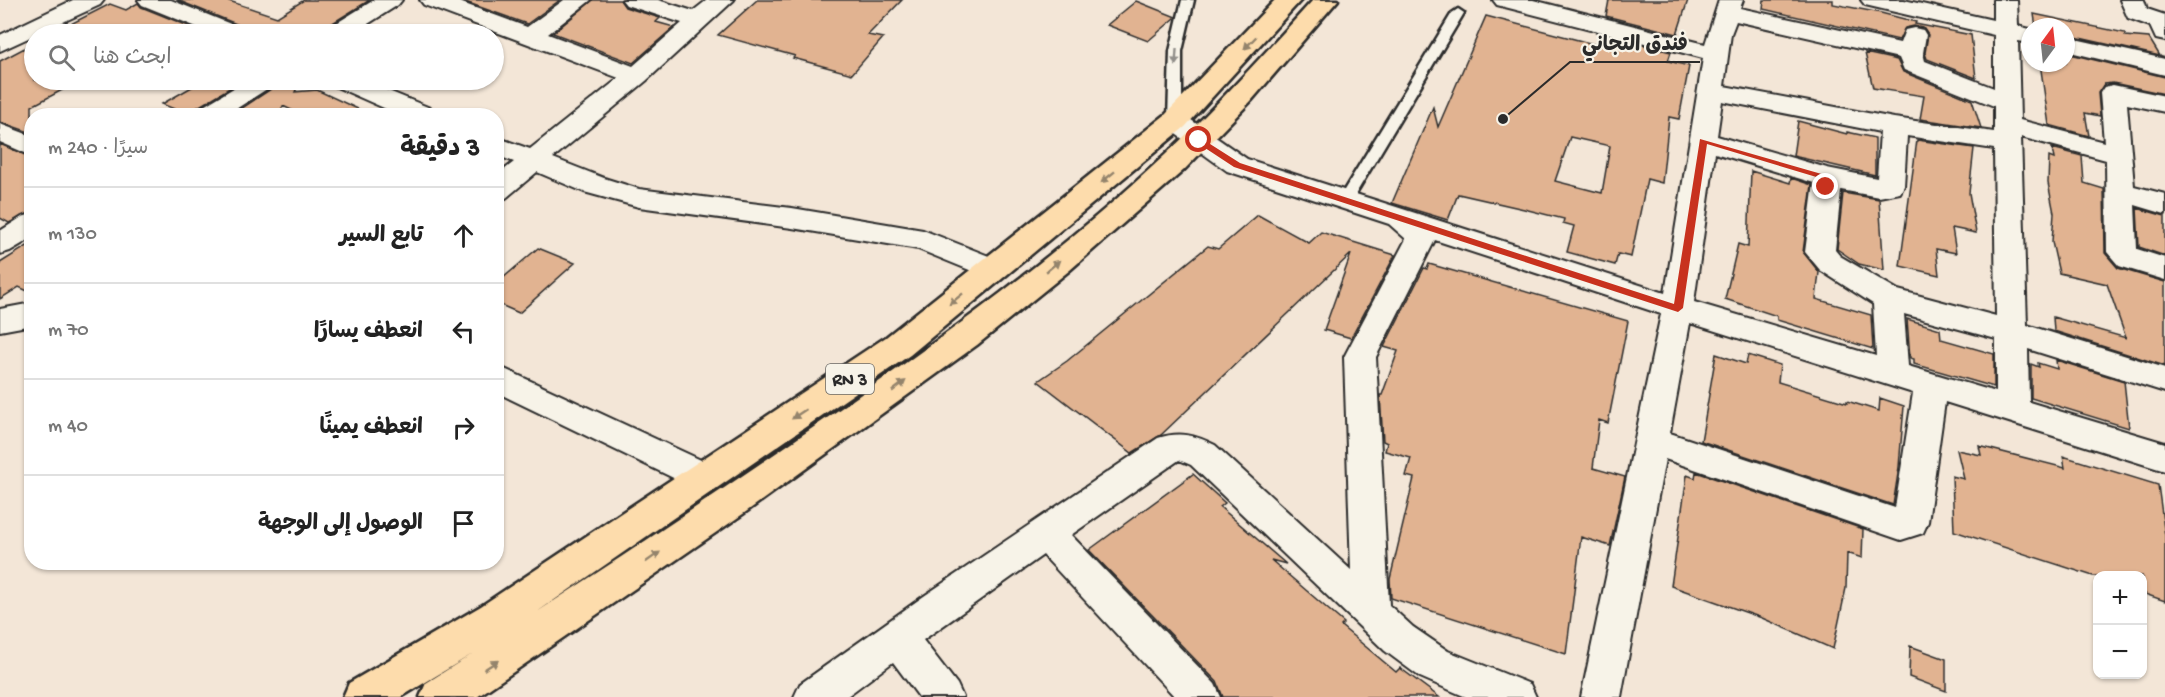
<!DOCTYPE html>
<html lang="ar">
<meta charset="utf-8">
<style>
body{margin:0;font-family:"Gochi Hand","Playpen Sans Arabic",sans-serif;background:#f6f6f6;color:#222;direction:rtl}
.controls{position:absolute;right:18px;bottom:18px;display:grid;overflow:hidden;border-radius:12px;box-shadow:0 2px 4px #0004}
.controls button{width:54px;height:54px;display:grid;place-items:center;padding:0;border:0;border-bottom:2px solid #e0e0e0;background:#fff;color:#222;font:30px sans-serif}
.compass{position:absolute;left:2021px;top:18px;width:54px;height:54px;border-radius:50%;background:#fff;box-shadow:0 2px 4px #0004;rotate:15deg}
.stop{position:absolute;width:18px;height:18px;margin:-14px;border:4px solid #c8321e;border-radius:50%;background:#fff}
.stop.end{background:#c8321e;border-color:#fff;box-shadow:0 2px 6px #0008}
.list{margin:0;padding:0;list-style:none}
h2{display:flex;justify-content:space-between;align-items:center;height:78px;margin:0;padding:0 24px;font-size:26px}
h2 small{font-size:20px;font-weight:400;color:#767676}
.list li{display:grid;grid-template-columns:39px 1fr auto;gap:18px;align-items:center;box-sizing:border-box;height:96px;padding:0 24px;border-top:2px solid #e0e0e0}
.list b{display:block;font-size:22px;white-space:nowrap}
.list em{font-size:20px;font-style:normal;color:#767676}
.icon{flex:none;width:33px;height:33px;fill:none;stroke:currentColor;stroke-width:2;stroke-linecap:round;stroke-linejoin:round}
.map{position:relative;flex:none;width:2165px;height:697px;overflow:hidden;direction:ltr}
.search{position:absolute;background:#fff;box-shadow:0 2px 4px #0004;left:24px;top:24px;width:480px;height:66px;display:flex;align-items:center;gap:15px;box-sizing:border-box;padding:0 21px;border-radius:33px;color:#767676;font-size:22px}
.panel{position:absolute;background:#fff;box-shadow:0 2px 4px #0004;left:24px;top:108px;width:480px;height:462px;border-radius:24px;direction:rtl}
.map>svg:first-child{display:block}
.building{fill:#e1b391;stroke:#2b2b2b;stroke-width:1.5;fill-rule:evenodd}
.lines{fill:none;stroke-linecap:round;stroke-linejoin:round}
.lane-casing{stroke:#2b2b2b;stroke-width:5}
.street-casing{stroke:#2b2b2b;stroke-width:4}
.highway-casing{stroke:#2b2b2b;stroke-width:5}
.lane{fill:#f7f3e8;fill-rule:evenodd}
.street{fill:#f7f3e8;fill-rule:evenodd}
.highway{fill:#fddcac;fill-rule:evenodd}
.oneway{fill:#94846c}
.oneway2{fill:#918f8a}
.route{fill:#c8321e}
.labels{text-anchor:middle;stroke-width:4.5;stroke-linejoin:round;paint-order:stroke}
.shield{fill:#f7f3e8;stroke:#686764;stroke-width:1.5}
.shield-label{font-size:18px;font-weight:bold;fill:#2b2b2b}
.leader{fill:none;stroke:#2b2b2b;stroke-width:2}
.callout-dot{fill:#2b2b2b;stroke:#f7f3e8;stroke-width:2}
.callout-label{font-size:21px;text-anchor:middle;font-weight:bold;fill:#2b2b2b;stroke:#f7f3e8;stroke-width:4.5;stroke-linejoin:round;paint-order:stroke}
</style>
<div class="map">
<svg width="2165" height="697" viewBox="0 0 2165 697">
<rect width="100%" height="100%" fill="#f3e6d7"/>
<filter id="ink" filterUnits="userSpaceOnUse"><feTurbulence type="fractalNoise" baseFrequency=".0167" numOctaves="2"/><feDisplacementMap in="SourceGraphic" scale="12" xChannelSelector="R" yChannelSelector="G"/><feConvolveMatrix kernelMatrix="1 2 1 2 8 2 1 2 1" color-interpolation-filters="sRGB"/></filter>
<g filter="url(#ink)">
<path class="building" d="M 177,0 L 226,0 L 277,17 L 304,0 L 370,0 L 326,27 L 322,34 L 248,34 L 244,27 Z
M 460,0 L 560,0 L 527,24 Z
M 593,0 L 620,0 L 625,7 L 660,18 L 656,22 L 674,27 L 633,63 L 553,33 Z
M 757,0 L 902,0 L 868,35 L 883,38 L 852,74 L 793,58 L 795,56 L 718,35 Z
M 1609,0 L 1688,0 L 1677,34 L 1606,16 Z
M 1764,0 L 1833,0 L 1833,4 L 1881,13 L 1916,22 L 1915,24 L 1971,35 L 1976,78 L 1927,59 L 1925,53 L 1928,35 L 1923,28 L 1914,26 L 1905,28 L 1899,40 L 1763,9 Z
M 1136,1 L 1176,17 L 1175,18 L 1148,41 L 1107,25 Z
M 138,3 L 141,7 L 191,27 L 178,34 L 51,34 L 110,4 L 126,10 Z
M 2034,14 L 2125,33 L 2125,36 L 2149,38 L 2160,56 L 2066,35 L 2066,27 L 2036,27 Z
M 1486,16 L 1601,46 L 1603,35 L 1671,52 L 1668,61 L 1689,66 L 1679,119 L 1669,117 L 1662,183 L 1647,179 L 1631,257 L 1618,254 L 1615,265 L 1567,252 L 1574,226 L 1563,223 L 1564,219 L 1524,209 L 1458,194 L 1448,220 L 1392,203 L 1433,107 L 1438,127 ZM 1570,137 L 1610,146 L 1602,193 L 1555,181 Z
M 34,43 L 34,68 L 32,69 L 34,71 L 34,80 L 51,80 L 66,88 L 32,106 L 32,133 L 0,122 L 0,61 Z
M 1865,53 L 1897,60 L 1903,72 L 1972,100 L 1981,128 L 1920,119 L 1924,96 L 1873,88 Z
M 2066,53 L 2165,77 L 2165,94 L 2113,83 L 2104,84 L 2098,93 L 2100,116 L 2085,113 L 2089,136 L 2049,125 L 2040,63 L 2066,63 Z
M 204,80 L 243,80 L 196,108 L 191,116 L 162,104 Z
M 279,80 L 301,80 L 295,92 L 317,90 L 373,116 L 304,116 L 283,106 L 278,116 L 230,116 L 274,87 Z
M 1798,121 L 1847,134 L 1847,132 L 1875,138 L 1875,175 L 1793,156 Z
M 1917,140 L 1974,148 L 1969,193 L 1976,233 L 1952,228 L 1956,253 L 1936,249 L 1939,275 L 1900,266 Z
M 0,144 L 32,158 L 32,212 L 9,223 L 0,218 Z
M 2052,148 L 2082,156 L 2084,183 L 2104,189 L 2105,253 L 2118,268 L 2165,282 L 2165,366 L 2054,331 L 2053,317 L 2126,338 L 2107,284 L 2059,273 L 2052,242 L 2054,213 L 2048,183 L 2049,157 L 2054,159 Z
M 1751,171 L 1790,183 L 1791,178 L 1812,185 L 1803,252 L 1819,272 L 1816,299 L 1871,315 L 1873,349 L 1777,320 L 1777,316 L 1725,299 L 1738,244 L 1748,247 Z
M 1843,193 L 1879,199 L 1884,270 L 1859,264 L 1837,249 Z
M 2137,208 L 2165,216 L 2165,256 L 2139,247 Z
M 1258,215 L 1309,243 L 1321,232 L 1395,255 L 1351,338 L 1324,330 L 1351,254 L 1161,435 L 1132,453 L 1038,381 L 1067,361 L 1208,246 L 1218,249 Z
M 32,243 L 32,293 L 19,287 L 0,299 L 0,263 Z
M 538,248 L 575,263 L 519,313 L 496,303 L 496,284 Z
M 1429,264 L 1628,321 L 1608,423 L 1599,420 L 1593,468 L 1625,477 L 1610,546 L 1581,537 L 1566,654 L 1391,598 L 1390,579 L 1414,478 L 1406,476 L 1411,458 L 1385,451 L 1387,443 L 1383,441 L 1380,395 L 1382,395 L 1398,351 L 1384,347 L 1424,268 L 1427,269 Z
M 1907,319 L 1940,329 L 1941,339 L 1994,354 L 1994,387 L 1914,364 L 1914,359 L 1910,358 Z
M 1716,354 L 1746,364 L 1748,355 L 1780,365 L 1778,382 L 1847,403 L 1847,401 L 1879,411 L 1880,398 L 1904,406 L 1899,467 L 1893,505 L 1701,441 Z
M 2056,360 L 2124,381 L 2129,428 L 2031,398 L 2031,364 L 2039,367 L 2038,363 L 2057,369 Z
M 1979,446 L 2065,468 L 2063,456 L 2158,485 L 2165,536 L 2165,601 L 2142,593 L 2142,576 L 2093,576 L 1954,531 L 1952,476 L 1964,479 L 1957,450 L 1981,455 Z
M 1696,472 L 1863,529 L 1862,558 L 1847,553 L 1846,588 L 1833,649 L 1762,618 L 1671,586 L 1687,475 L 1695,478 Z
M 1193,474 L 1225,503 L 1220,507 L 1286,564 L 1271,560 L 1344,623 L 1341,626 L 1396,672 L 1400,668 L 1439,697 L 1223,697 L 1217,682 L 1089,550 Z
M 1910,646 L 1946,659 L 1946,691 L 1909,677 Z"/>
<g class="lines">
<defs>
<path id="lane" d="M 1182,0 L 1194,0 L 1182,51 L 1182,121 L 1175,125 L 1168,121 L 1170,51 Z
M 1458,9 L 1464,13 L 1352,200 L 1350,203 L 1340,203 L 1338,200 L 1452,13 Z"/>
<path id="street" d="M 73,0 L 104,0 L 100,5 L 0,51 L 0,35 Z
M 138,0 L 171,0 L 243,29 L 246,34 L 214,34 L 142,5 Z
M 374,0 L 402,0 L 398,5 L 352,34 L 324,34 L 327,29 Z
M 420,0 L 454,0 L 527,27 L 564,0 L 591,0 L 548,34 L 633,66 L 682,23 L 626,5 L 622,0 L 658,0 L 693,11 L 707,0 L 734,0 L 646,81 L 553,158 L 604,178 L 639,189 L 792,208 L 923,230 L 1004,262 L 1009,269 L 1004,276 L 994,280 L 918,249 L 792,228 L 639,207 L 584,192 L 537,172 L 506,198 L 496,200 L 496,176 L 514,162 L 496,155 L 496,137 L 530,149 L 619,78 L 424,5 Z
M 1493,0 L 1533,0 L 1705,44 L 1719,0 L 1743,0 L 1740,8 L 1900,43 L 1905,30 L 1914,28 L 1923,30 L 1926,35 L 1923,53 L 1925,61 L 1994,88 L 1994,35 L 1865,5 L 1861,0 L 1904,0 L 1993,20 L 1993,0 L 2017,0 L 2018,26 L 2030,29 L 2030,43 L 2018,41 L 2020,120 L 2104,142 L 2100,93 L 2104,87 L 2113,85 L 2165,96 L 2165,112 L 2127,104 L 2134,186 L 2165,194 L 2165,214 L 2135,205 L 2137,249 L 2165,258 L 2165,280 L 2119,266 L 2107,252 L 2106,160 L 2021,137 L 2027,325 L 2165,368 L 2165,392 L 2028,349 L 2029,402 L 2165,443 L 2165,471 L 1945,402 L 1928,522 L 1923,533 L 1901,540 L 1665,459 L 1621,697 L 1581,697 L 1661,314 L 1435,240 L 1376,357 L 1389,605 L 1413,627 L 1448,651 L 1530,684 L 1536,697 L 1466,697 L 1420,677 L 1385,651 L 1191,465 L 1179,460 L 1071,535 L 1215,684 L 1221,697 L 1175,697 L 1043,555 L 923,640 L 957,684 L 963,697 L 919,697 L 893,662 L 846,697 L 794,697 L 800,684 L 924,596 L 1158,438 C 1180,431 1195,435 1215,445 L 1351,570 L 1344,357 L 1406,239 L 1389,224 L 1227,171 L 1166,127 L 1162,121 L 1166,115 L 1175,113 L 1184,115 L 1247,159 L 1665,293 L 1703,58 L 1497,5 ZM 1736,21 L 1899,58 L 1904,70 L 1994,106 L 1994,132 L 1894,118 L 1724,86 L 1731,34 ZM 1722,101 L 1880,132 L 1877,178 L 1827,168 L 1717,136 ZM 1907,136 L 1994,149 L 1996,316 L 1898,290 L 1840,256 L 1835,250 L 1841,190 L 1879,197 L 1900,193 L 1904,186 ZM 1715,153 L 1814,183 L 1805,252 L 1820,270 L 1873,304 L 1876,356 L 1694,302 ZM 1904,314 L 1996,339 L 1996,392 L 1908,366 ZM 1690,323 L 1913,393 L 1895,508 L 1670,433 Z
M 2120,0 L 2144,0 L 2147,9 L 2165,15 L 2165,41 L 2156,39 L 2150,26 L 2128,18 Z
M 2066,37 L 2165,59 L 2165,75 L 2066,51 Z
M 247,80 L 277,80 L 273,85 L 225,116 L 193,116 L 197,110 Z
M 328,80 L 362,80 L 435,110 L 439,116 L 402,116 L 332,85 Z
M 0,124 L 32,136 L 32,156 L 0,142 Z
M 32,214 L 32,238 L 10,251 L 0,254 L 0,231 L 22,217 Z
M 32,303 L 32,325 L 0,331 L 0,309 Z
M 496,365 L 716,467 L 721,477 L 716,487 L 704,491 L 692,487 L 496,392 Z"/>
<path id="highway" d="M 1275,0 L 1301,0 L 1185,127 L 910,355 L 537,612 C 634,549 731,484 827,418 C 944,337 1061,253 1165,155 C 1217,106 1265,53 1313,0 L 1338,0 L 1251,101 L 1184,170 L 1070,270 L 977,345 L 743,514 L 477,697 L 420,697 L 426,683 L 474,653 L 401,697 L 343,697 L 349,683 L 481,606 L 886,337 L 1165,115 Z"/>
</defs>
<use href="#lane" class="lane-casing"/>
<use href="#street" class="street-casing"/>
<use href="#highway" class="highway-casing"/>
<use href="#lane" class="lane"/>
<use href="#street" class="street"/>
<use href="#highway" class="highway"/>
</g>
<defs><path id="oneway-solid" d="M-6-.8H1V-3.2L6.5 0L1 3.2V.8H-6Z" transform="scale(1.5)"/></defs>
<g class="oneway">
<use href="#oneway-solid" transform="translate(1250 43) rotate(134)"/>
<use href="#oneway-solid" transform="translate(1108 177) rotate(141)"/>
<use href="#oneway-solid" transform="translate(1053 266) rotate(-40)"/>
<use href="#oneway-solid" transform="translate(956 299) rotate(141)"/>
<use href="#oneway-solid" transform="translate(899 386) rotate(-38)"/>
<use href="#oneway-solid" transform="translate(799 414) rotate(146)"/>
<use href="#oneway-solid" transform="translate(653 557) rotate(-35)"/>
<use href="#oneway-solid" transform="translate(491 665) rotate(-33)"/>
</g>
<use class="oneway2" href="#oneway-solid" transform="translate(1176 57) rotate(94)"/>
</g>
<path class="route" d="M 1199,137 L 1240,163 L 1674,304 L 1700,139 L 1832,177 L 1831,187 L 1826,190 L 1822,187 L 1823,179 L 1707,144 L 1683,308 L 1678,312 L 1234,167 L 1196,142 L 1195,140 Z"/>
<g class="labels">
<rect class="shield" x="826" y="364" width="48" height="30" rx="4.5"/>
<g class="shield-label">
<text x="850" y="385">RN 3</text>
</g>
</g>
<path class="leader" d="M1503 119L1570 62H1700"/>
<circle class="callout-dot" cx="1503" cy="119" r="6"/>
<g class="callout-label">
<text x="1635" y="50">فندق التجاني</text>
</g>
</svg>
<div class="controls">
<button>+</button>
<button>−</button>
</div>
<svg class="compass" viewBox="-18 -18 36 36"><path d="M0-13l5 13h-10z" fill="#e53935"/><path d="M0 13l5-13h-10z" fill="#767676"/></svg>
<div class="stop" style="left:1199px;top:140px"></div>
<div class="stop end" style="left:1826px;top:187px"></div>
<div class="search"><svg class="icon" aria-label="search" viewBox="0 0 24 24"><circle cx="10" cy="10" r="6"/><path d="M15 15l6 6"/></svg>ابحث هنا</div>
<section class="panel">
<h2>3 دقيقة<small>سيرًا · 240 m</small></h2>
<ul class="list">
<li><svg class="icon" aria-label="ahead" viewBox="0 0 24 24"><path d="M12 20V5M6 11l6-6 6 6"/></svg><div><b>تابع السير</b></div><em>130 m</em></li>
<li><svg class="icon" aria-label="left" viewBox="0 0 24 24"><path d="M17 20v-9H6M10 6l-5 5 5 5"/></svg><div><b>انعطف يسارًا</b></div><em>70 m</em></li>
<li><svg class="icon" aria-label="right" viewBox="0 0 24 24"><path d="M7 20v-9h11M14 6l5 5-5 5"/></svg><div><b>انعطف يمينًا</b></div><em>40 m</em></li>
<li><svg class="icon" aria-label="arrive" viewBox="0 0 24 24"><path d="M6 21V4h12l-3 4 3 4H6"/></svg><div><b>الوصول إلى الوجهة</b></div></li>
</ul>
</section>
</div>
